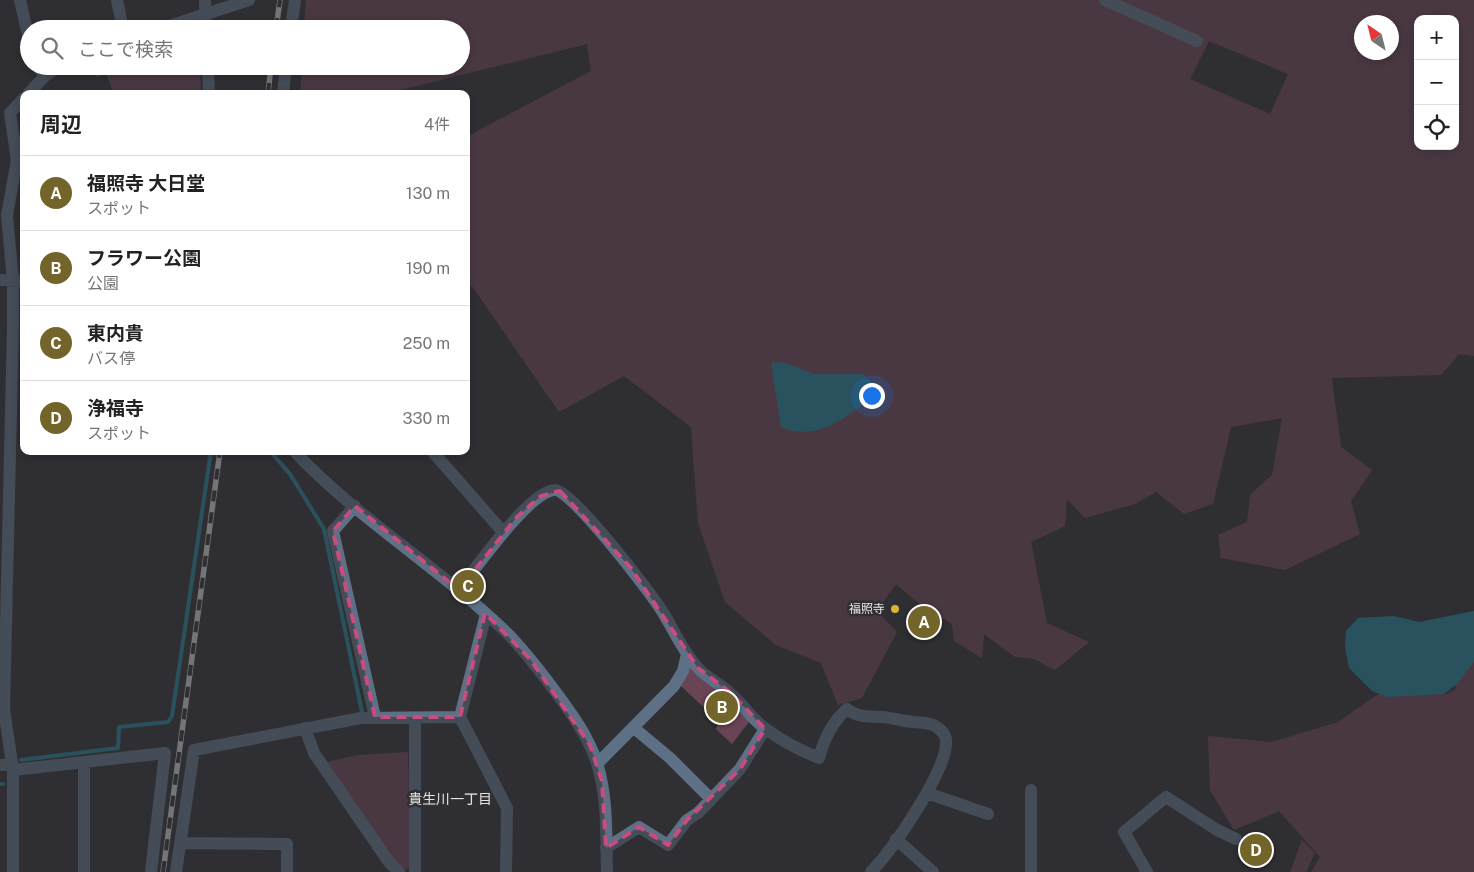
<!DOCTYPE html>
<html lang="ja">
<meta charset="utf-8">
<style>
body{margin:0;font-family:"Public Sans","Noto Sans JP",sans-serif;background:#f6f6f6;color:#222}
.controls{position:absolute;right:15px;top:15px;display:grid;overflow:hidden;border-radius:10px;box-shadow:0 2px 8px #0003}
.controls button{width:45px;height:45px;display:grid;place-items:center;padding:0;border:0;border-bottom:1px solid #e0e0e0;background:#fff;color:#222;font:25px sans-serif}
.compass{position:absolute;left:1354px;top:15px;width:45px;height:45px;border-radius:50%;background:#fff;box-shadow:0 2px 8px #0003;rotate:325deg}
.you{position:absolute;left:871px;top:395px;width:18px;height:18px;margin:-12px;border:4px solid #fff;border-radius:50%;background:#1a73e8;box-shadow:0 0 0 8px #1a73e833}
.badge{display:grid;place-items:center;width:32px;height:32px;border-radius:50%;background:#73642a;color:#fff;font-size:16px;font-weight:700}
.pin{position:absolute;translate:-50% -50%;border:2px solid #fff;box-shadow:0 1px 5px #0006}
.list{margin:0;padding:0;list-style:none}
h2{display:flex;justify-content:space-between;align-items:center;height:65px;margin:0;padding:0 20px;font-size:21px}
h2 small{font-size:16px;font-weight:400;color:#767676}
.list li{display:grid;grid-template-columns:32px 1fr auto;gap:15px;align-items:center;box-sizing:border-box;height:75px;padding:0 20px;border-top:1px solid #e0e0e0}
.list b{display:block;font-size:19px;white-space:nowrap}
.list p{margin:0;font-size:16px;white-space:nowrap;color:#767676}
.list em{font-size:16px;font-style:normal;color:#767676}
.icon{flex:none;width:28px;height:28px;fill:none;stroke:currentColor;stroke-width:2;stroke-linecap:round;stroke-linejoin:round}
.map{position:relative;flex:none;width:1474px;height:872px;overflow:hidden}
.search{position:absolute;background:#fff;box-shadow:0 2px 8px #0003;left:20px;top:20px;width:450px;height:55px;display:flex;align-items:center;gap:12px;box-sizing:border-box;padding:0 18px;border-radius:28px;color:#767676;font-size:19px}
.panel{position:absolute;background:#fff;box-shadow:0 2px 8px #0003;left:20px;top:90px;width:450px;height:365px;border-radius:10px}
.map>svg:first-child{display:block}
.green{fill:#694454;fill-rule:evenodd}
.water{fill:#247c92}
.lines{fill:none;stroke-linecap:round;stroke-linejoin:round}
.stream{stroke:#247c92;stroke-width:4}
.minor{stroke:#5e7085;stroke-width:12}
.rail-casing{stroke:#cbcbcd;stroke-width:5.5}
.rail{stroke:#303033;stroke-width:4;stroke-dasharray:11;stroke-linecap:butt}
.marked{fill:none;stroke:#ca4b7e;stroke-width:4;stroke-dasharray:10 6;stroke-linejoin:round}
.poi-dot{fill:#d6b534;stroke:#303033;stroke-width:2}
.labels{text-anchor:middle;stroke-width:5;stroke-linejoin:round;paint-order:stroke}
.poi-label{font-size:12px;fill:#e3e3e5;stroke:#303033;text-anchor:end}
.neighbourhood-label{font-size:14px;fill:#e3e3e5;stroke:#303033}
</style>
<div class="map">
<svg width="1474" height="872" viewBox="0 0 1474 872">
<rect width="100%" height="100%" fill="#303033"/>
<path class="green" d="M 306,0 L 1474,0 L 1474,356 L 1459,354 L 1441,375 L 1332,378 L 1341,447 L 1372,470 L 1351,501 L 1360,534 L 1285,570 L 1221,558 L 1218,535 L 1247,522 L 1250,495 L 1272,475 L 1282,418 L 1231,427 L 1213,504 L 1184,514 L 1156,492 L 1135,504 L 1085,518 L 1067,499 L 1065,526 L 1031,542 L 1047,623 L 1089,642 L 1055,670 L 1034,659 L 1015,657 L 984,634 L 982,658 L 954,641 L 952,624 L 922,606 L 896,584 L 877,611 L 897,632 L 862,698 L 838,705 L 821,663 L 776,645 L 725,602 L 698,523 L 691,427 L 624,376 L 559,412 L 472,286 L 466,286 L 466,137 L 591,71 L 587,44 L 384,94 L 300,94 L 302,66 L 461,66 L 461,29 L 304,29 ZM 1418,19 L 1455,19 L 1455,146 L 1418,146 ZM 1362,22 L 1392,22 L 1392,52 L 1362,52 ZM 1209,41 L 1288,74 L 1270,114 L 1190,79 Z
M 94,66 L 163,66 L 165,74 L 189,66 L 200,66 L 201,94 L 114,94 L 106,74 L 96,77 Z
M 1474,658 L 1474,872 L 1311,872 L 1320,857 L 1279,811 L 1234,830 L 1210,790 L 1208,736 L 1272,742 L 1338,722 L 1400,679 L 1429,685 L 1445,695 L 1455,690 L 1458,669 Z
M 688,664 L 752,718 L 732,744 L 716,729 L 719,722 L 680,685 Z
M 408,752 L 410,867 L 405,870 L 392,858 L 327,762 L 358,755 Z
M 1302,840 L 1315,853 L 1306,872 L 1290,872 Z"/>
<path class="water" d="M 771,362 L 786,363 L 814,374 L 862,374 L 873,383 L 871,398 C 844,419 816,442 781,427 Z
M 1474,611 L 1474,662 L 1457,684 L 1444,694 L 1388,697 L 1372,691 L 1349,668 L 1345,647 L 1346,631 L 1358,618 L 1394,616 L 1419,622 Z"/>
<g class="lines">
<path class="stream" d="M 270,451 L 290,474 L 324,529 L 362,712
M 21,760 L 118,748 L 119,727 L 168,722 L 172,716 L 211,451
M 0,784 L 3,784"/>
<path class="minor" d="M 20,0 L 29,40
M 117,0 L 123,29
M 205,0 L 206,29
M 1105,0 L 1197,41
M 160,29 L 249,0
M 291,29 L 295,0
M 37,66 L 45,76
M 208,66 L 209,94
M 28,94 L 45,76 L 60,66
M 283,94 L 286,66
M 0,280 L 24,281
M 294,451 C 358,519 440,568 507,633 C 525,651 540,671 555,691 C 572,714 588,736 597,763 C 608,798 606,836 607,872
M 432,451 L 503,532
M 355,506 L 333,531 L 375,717
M 458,590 C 476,569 529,491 555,490 C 571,489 651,593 662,611 C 674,630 683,652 698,668 C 708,679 721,684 731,694 C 743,704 752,720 766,729 C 780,740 802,751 819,758 C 824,739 832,722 847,709 C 858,718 869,716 883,717 C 893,718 903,721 913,722 C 920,723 929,722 935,726 C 942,730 947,736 946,744 C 944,775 893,849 871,872
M 486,614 L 460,717 L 507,808 L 506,872
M 415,718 L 415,872
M 305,728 L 314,753 L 389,862 L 399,872
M 634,728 L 670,758 L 711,799
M 84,763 L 84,872
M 597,764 L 674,686 L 683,671 L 687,654
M 0,765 L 13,765
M 13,770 L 165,753 L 151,872
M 927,793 L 988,814
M 896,839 L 933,872
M 181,843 L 287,844 L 287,872
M 606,848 L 639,827 L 668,845 L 687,820 L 698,813 L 740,769 L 765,729
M 13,872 L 13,770 L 4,709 L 13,327 L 13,281 L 7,215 L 17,160 L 10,113 L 24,98
M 176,872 L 194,750 L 361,718 L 460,717
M 1031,872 L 1031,790
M 1147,872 L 1124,832 L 1166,797 L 1217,830 L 1236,839"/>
<defs>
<path id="rail" d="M 276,29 L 280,0
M 268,94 L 271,66
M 163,872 L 220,451"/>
</defs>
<use href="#rail" class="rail-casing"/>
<use href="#rail" class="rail"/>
</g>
<path d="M0 0H1474V872H0ZM 560,491 L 630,567 L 698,668 L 731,693 L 765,729 L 740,769 L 687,820 L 668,845 L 639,827 L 606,848 L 602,781 L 590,745 L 530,659 L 485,613 L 460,717 L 375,717 L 333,531 L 355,506 L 459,590 L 517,517 L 541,496 Z" fill="#303033" fill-opacity=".55" fill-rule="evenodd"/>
<path class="marked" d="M 560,491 L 630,567 L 698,668 L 731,693 L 765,729 L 740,769 L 687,820 L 668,845 L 639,827 L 606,848 L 602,781 L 590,745 L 530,659 L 485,613 L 460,717 L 375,717 L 333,531 L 355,506 L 459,590 L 517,517 L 541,496 Z"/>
<circle class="poi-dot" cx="895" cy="609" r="5"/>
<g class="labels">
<g class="poi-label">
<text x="885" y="613">福照寺</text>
</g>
<g class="neighbourhood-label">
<text x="450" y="804">貴生川一丁目</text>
</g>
</g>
</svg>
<div class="controls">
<button>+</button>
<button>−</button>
<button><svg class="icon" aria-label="locate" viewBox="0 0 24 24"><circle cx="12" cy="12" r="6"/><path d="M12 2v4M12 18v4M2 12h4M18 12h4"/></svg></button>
</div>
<svg class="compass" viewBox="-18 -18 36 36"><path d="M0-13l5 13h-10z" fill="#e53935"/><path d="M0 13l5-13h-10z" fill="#767676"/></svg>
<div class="you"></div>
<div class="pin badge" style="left:924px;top:622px">A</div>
<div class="pin badge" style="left:722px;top:707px">B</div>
<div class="pin badge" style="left:468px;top:586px">C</div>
<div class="pin badge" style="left:1256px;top:850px">D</div>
<div class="search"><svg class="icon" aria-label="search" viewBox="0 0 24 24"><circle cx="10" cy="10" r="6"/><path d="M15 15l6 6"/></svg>ここで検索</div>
<section class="panel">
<h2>周辺<small>4件</small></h2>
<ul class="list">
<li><span class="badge">A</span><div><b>福照寺 大日堂</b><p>スポット</p></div><em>130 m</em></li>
<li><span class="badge">B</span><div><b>フラワー公園</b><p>公園</p></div><em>190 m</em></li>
<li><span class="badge">C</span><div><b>東内貴</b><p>バス停</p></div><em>250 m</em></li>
<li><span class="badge">D</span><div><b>浄福寺</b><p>スポット</p></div><em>330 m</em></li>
</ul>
</section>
</div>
